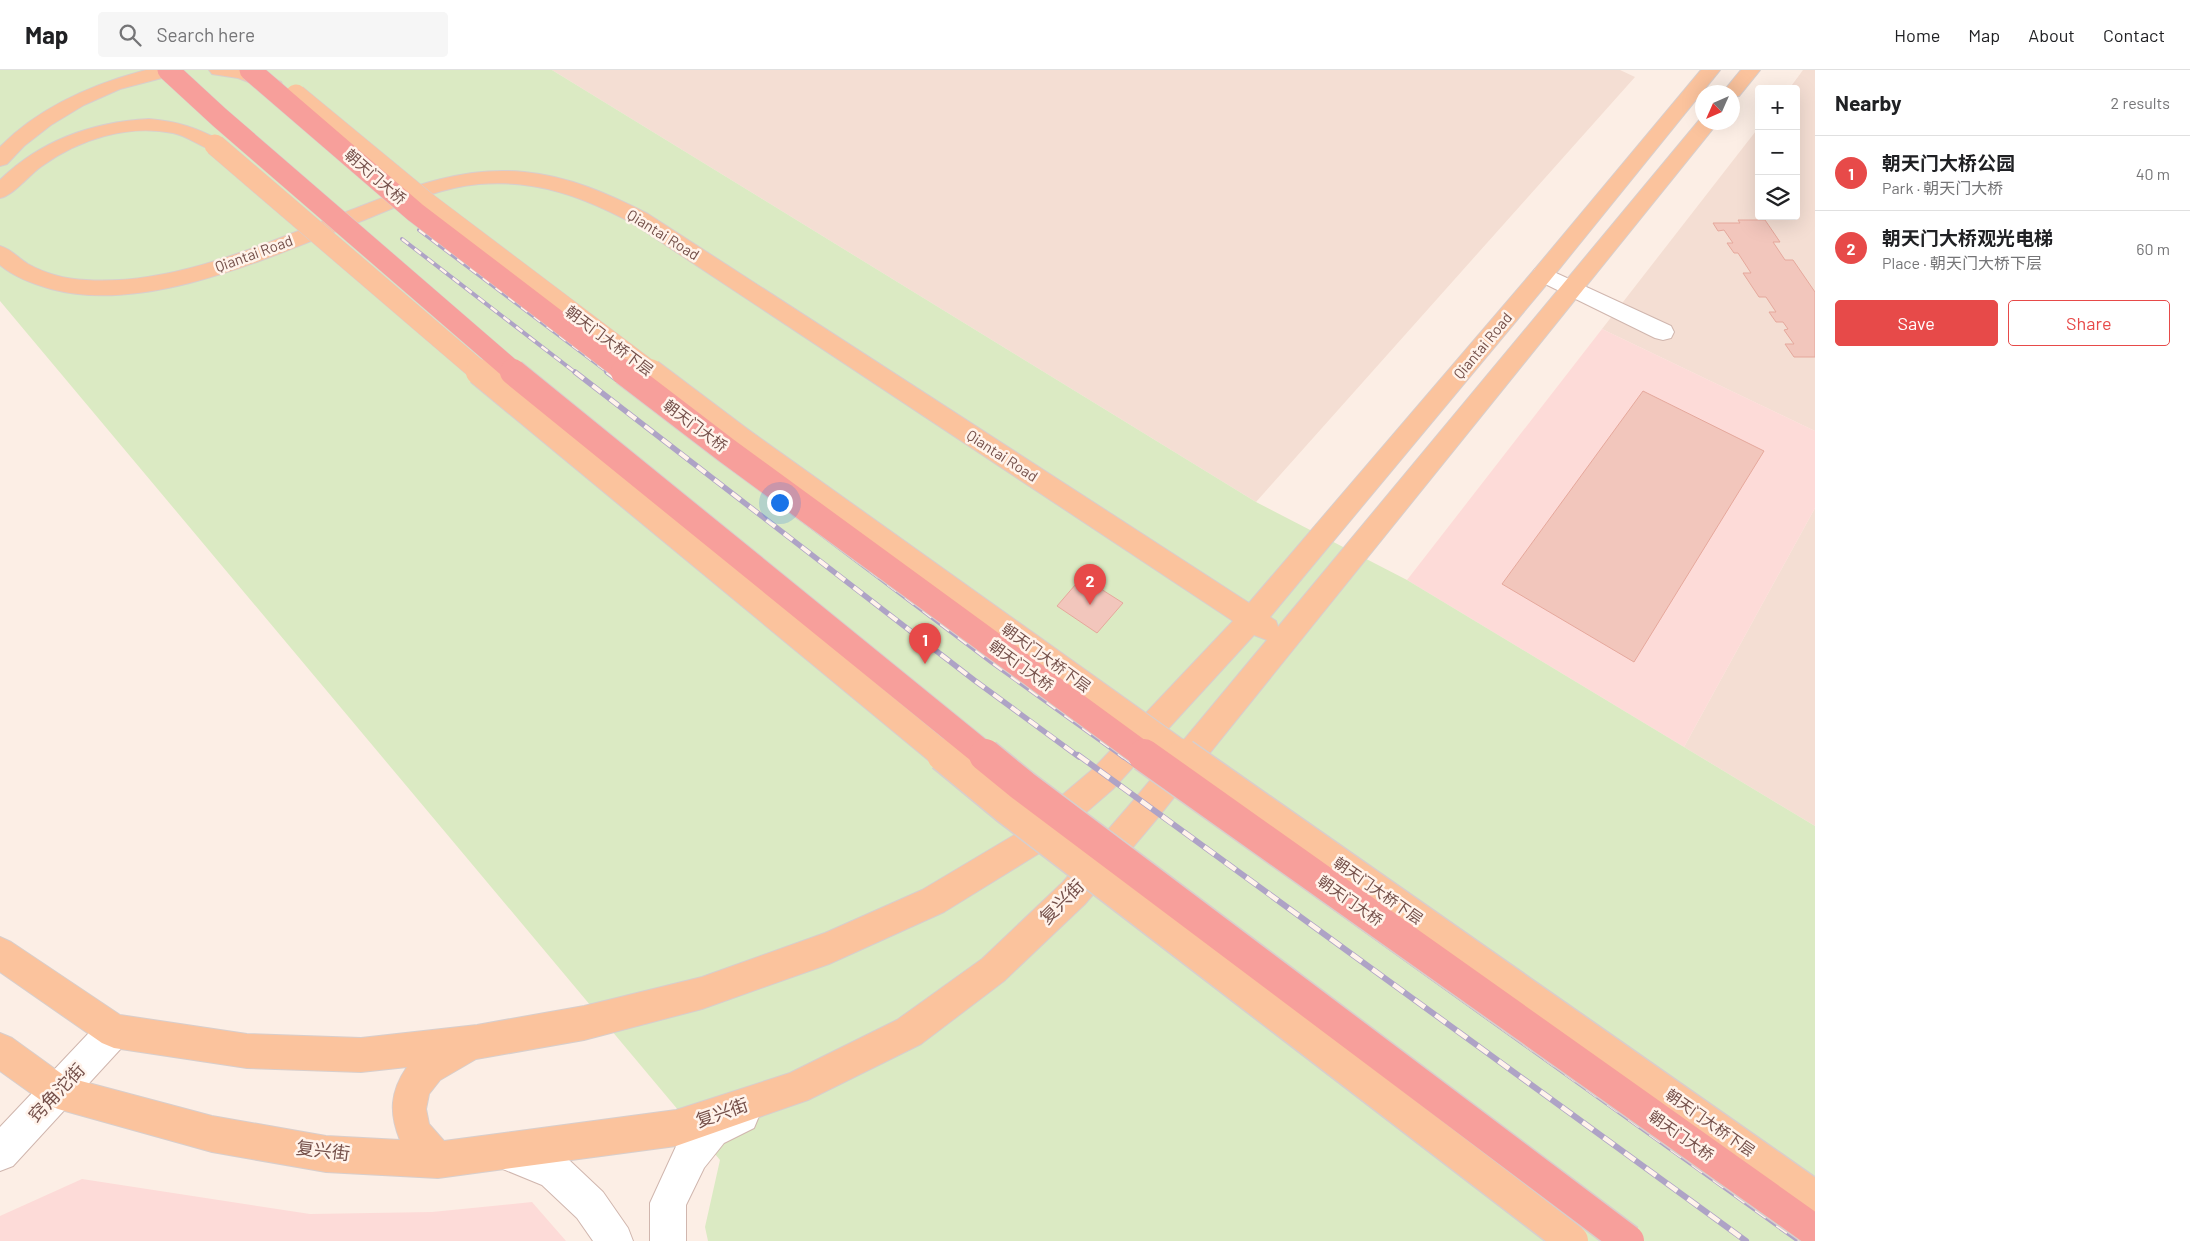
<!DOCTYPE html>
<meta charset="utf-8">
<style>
body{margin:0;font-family:Barlow,"Noto Sans SC",sans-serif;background:#f6f6f6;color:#202124}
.controls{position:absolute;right:15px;top:15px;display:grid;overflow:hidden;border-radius:5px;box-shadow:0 5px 20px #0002}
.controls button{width:45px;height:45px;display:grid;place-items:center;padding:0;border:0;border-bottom:1px solid #e0e0e0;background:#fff;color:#202124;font:25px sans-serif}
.compass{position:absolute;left:1695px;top:15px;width:45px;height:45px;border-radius:50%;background:#fff;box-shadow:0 5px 20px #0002;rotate:225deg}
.you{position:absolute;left:779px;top:432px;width:18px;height:18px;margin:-12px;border:4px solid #fff;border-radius:50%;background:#1a73e8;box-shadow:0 0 0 8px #1a73e833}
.badge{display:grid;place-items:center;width:32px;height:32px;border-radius:50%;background:#e74a49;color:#fff;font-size:16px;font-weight:700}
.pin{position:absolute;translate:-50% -41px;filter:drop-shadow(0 1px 2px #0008)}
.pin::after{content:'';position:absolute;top:26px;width:18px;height:15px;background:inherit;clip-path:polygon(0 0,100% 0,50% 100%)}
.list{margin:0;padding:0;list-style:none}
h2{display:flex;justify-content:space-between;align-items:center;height:65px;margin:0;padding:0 20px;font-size:21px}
h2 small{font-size:16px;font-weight:400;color:#757577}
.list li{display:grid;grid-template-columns:32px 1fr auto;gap:15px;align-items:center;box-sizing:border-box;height:75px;padding:0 20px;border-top:1px solid #e0e0e0}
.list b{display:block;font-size:19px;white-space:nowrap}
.list p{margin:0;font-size:16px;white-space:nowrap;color:#757577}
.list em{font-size:16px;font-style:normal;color:#757577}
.actions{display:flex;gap:10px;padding:15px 20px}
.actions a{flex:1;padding:11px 0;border:1px solid #e74a49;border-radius:5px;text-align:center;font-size:18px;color:#e74a49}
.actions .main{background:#e74a49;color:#fff}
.icon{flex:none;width:28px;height:28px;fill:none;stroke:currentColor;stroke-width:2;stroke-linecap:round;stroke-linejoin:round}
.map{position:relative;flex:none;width:1815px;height:1171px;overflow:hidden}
header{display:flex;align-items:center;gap:30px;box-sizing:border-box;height:70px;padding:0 25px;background:#fff;border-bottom:1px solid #e0e0e0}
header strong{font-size:24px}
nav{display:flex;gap:28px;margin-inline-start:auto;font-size:18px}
.search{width:350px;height:45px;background:#f6f6f6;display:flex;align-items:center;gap:12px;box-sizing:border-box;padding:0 18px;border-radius:5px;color:#757577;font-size:19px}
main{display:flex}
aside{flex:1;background:#fff}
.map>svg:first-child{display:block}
.residential{fill:#f4ded3}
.commercial{fill:#fddbd8}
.green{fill:#dbeac3}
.building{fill:#f2c6bc;stroke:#e5a89c}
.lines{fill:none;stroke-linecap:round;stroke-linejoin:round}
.minor-casing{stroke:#d0b6ae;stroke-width:2}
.major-casing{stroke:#d8cecc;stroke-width:2}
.minor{fill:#fff;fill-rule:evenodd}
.major{fill:#fbc39d;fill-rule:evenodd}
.rail-far2-casing{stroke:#aea3c6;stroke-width:4}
.rail-far1-casing{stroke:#aea3c6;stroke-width:5.5}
.rail-casing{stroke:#aea3c6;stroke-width:6}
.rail-far2{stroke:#fff3eb;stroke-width:2.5;stroke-dasharray:8;stroke-linecap:butt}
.rail-far1{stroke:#fff3eb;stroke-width:4;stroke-dasharray:11;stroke-linecap:butt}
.rail{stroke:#fff3eb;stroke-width:4.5;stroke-dasharray:13;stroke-linecap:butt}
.major-bridge-far2-casing{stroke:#d8cecc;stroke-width:22;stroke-linecap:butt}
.major-bridge-far1-casing{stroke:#d8cecc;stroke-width:28;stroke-linecap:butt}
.major-bridge-casing{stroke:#d8cecc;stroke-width:35;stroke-linecap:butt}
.highway-bridge-far2-casing{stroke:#d8cecc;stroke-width:22;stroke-linecap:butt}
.highway-bridge-far1-casing{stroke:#d8cecc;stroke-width:28;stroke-linecap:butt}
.highway-bridge-casing{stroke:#d8cecc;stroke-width:35;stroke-linecap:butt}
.major-bridge-far2{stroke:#fbc39d;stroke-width:21}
.major-bridge-far1{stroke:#fbc39d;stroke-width:26}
.major-bridge{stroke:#fbc39d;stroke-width:32}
.highway-bridge-far2{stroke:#f79f9b;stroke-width:21}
.highway-bridge-far1{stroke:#f79f9b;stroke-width:26}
.highway-bridge{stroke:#f79f9b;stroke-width:32}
.labels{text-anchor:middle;stroke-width:5;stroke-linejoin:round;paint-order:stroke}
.street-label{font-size:15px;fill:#75504a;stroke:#fff3eb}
.near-street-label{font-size:18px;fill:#75504a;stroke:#fff3eb}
</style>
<header>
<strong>Map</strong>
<div class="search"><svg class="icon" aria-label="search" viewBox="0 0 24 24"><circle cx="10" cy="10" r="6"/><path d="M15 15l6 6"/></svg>Search here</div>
<nav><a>Home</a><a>Map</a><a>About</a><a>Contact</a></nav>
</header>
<main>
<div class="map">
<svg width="1815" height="1171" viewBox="0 0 1815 1171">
<rect width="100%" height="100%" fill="#fceee5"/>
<path class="residential" d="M 552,0 L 1620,0 L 1635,7 L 1256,432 Z
M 1803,0 L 1815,0 L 1815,361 L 1602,259 L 1759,57 L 1759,146 L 1796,146 L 1796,19 L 1789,19 Z
M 1815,438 L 1815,756 L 1684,677 Z"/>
<path class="commercial" d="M 1602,259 L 1815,361 L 1815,438 L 1684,677 L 1407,510 Z
M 82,1109 L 310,1144 L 432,1142 L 532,1132 L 566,1171 L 0,1171 L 0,1146 Z"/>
<path class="green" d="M 0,0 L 552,0 L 1256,432 L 1407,510 L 1815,756 L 1815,1171 L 708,1171 L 705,1157 L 720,1090 L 0,231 Z"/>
<path class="building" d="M 1738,150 L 1765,150 L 1780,172 L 1773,172 L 1785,190 L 1793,190 L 1815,222 L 1815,287 L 1794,287 L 1785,274 L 1794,274 L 1784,260 L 1788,259 L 1783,252 L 1776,252 L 1769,242 L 1776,242 L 1766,227 L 1759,227 L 1743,203 L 1751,203 L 1738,183 L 1734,183 L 1727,173 L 1733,173 L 1724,160 L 1718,161 L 1713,153 L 1740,153 Z
M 1643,321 L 1764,381 L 1634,592 L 1502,514 Z
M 1082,507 L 1123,533 L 1097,563 L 1057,536 Z"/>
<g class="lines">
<defs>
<path id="minor" d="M 1543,197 L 1671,256 L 1674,262 L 1671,268 L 1663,270 L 1655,268 L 1535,209 L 1532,204 L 1535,199 Z
M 114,944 L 126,949 L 131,961 L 126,973 L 13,1096 L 0,1101 L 0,1057 L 102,949 Z
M 742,1029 L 754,1034 L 759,1046 L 754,1058 L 724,1073 L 704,1098 L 686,1135 L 686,1171 L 650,1171 L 650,1133 L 678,1072 L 700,1049 Z
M 506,1064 L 568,1089 L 603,1122 L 628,1158 L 633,1171 L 593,1171 L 577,1148 L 542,1115 L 493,1095 L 488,1082 L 493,1069 Z"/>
<path id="major" d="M 146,0 L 180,0 L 177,4 L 120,19 L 84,35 L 51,55 L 24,76 L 7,94 L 0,96 L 0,77 C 39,37 93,14 146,0 Z
M 209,0 L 251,0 L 281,12 L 283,16 L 281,20 L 274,22 L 238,8 L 212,4 Z
M 1701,0 L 1720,0 L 1551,209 L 1270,547 L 1276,551 L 1278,557 L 1701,48 L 1702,52 L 1717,52 L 1715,56 L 1155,751 L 1085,834 L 1004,911 L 921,974 L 808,1030 L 676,1076 L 438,1108 L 326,1102 L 212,1082 L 58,1039 L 46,1034 L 0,1001 L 0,963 L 12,968 L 66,1007 L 212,1046 L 326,1066 L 400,1070 C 389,1043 390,1022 407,997 L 361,1002 L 247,998 L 114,978 L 102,973 L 0,902 L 0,867 L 11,872 L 120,945 L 247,964 L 361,968 L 477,955 L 584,936 L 702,907 L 825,863 L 922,820 L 1016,764 L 1093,699 L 1233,551 L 634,154 C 584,127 536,109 479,114 C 438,118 401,135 364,150 C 274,185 148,245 51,219 C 33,214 14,207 0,195 L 0,176 C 11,179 18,188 28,194 C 46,204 66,209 86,210 C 178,216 275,169 359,137 C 411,116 466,96 524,102 C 568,106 609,124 648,144 L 1249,533 L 1535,199 ZM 1254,565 L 1267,570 L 1133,731 L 1063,812 L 982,889 L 897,950 L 790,1003 L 676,1040 L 444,1071 L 429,1054 L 426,1039 L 429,1024 L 440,1010 L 476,989 L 584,970 L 702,939 L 829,894 L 944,842 L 1038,784 L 1113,719 Z
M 1741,0 L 1760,0 L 1739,26 L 1732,27 L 1732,22 L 1723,22 Z
M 149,49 C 180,52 194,57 222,71 L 225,75 L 222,79 L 215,81 C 200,77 188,66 173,63 C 128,54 79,69 42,96 C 29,105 14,125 0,128 L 0,110 C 41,70 93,52 149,49 Z"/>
</defs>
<use href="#minor" class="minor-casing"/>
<use href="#major" class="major-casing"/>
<use href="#minor" class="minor"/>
<use href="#major" class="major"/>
<defs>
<path id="rail-far2" d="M 419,160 L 609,303
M 402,169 L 576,303"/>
<path id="rail-far1" d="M 575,302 L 974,610 L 1079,687
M 607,302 L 992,592 L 1124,687"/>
<path id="rail" d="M 1078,685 L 1746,1171
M 1122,685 L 1800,1171"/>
</defs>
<use href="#rail-far2" class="rail-far2-casing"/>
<use href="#rail-far1" class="rail-far1-casing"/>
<use href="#rail" class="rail-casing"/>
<use href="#rail-far2" class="rail-far2"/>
<use href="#rail-far1" class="rail-far1"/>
<use href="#rail" class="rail"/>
<defs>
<path id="major-bridge-far2" d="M 296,25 L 428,134 L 652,303
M 215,75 L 481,303"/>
<path id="major-bridge-far1" d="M 479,302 L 945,687
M 650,302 L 739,369 L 1185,687"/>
<path id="major-bridge" d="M 943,685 L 1006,737 L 1572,1171
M 1183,685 L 1815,1127"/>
<path id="highway-bridge-far2" d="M 168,0 L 219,47 L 515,303
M 250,0 L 415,142 L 626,303"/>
<path id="highway-bridge-far1" d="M 513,302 L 987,687
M 624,302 L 726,380 L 1146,687"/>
<path id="highway-bridge" d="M 985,685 L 1023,716 L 1628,1171
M 1144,685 L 1815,1161"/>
</defs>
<use href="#major-bridge-far2" class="major-bridge-far2-casing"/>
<use href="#major-bridge-far1" class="major-bridge-far1-casing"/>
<use href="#major-bridge" class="major-bridge-casing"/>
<use href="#highway-bridge-far2" class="highway-bridge-far2-casing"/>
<use href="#highway-bridge-far1" class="highway-bridge-far1-casing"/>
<use href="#highway-bridge" class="highway-bridge-casing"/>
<use href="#major-bridge-far2" class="major-bridge-far2"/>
<use href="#major-bridge-far1" class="major-bridge-far1"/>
<use href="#major-bridge" class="major-bridge"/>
<use href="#highway-bridge-far2" class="highway-bridge-far2"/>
<use href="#highway-bridge-far1" class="highway-bridge-far1"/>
<use href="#highway-bridge" class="highway-bridge"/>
</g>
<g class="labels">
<g class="street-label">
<text transform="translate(375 107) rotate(41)" y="5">朝天门大桥</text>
<text transform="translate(663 165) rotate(32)" y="5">Qiantai Road</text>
<text transform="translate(254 184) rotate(-20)" y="5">Qiantai Road</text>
<text transform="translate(609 271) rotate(37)" y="5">朝天门大桥下层</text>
<text transform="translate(1483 276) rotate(-50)" y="5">Qiantai Road</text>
<text transform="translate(695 356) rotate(37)" y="5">朝天门大桥</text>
<text transform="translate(1002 386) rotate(33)" y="5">Qiantai Road</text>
<text transform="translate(1046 588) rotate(36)" y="5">朝天门大桥下层</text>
<text transform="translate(1021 596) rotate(36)" y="5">朝天门大桥</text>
<text transform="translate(1378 821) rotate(35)" y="5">朝天门大桥下层</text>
<text transform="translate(1350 831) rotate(35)" y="5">朝天门大桥</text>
<text transform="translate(1710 1053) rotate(35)" y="5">朝天门大桥下层</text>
<text transform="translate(1681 1066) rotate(35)" y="5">朝天门大桥</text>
</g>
<g class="near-street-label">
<text transform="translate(1062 832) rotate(-45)" y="6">复兴街</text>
<text transform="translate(57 1023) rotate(-47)" y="6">窍角沱街</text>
<text transform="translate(722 1043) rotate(-19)" y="6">复兴街</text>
<text transform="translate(323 1081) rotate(7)" y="6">复兴街</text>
</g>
</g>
</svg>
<div class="controls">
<button>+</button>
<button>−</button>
<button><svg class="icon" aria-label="layers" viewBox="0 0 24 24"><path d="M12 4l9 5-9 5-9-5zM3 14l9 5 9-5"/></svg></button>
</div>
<svg class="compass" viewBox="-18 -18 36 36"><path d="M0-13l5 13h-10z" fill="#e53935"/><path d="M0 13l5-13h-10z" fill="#757577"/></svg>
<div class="you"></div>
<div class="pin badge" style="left:925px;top:594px">1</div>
<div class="pin badge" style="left:1090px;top:535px">2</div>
</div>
<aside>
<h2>Nearby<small>2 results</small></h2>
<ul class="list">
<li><span class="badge">1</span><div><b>朝天门大桥公园</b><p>Park · 朝天门大桥</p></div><em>40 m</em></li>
<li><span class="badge">2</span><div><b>朝天门大桥观光电梯</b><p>Place · 朝天门大桥下层</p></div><em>60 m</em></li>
</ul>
<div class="actions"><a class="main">Save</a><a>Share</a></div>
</aside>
</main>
